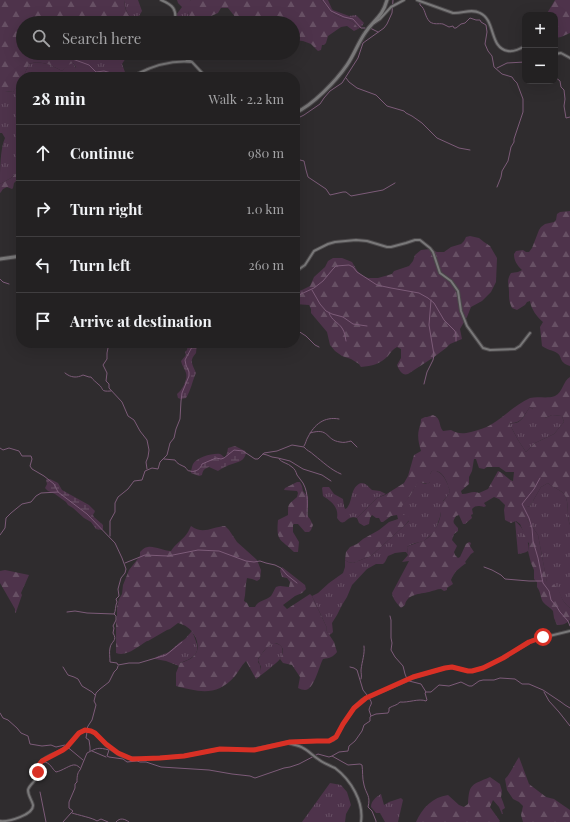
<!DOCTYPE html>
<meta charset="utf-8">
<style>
body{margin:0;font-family:"Playfair Display",serif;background:#2b292a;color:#f1f3f6}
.controls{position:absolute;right:12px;top:12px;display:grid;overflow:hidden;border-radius:8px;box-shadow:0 4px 16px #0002}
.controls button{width:36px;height:36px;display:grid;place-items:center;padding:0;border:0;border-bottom:1px solid #403e40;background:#232122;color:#f1f3f6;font:20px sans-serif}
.stop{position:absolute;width:12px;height:12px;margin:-9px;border:3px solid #d93025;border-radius:50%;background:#fff}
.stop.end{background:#d93025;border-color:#fff;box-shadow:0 1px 4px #0008}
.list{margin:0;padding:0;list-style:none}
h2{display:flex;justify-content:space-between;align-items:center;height:52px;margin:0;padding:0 16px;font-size:17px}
h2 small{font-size:13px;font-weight:400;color:#a3a3a5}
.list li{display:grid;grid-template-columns:26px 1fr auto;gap:12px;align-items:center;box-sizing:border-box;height:56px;padding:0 16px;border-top:1px solid #403e40}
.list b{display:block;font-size:15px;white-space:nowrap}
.list em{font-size:13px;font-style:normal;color:#a3a3a5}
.icon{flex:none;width:22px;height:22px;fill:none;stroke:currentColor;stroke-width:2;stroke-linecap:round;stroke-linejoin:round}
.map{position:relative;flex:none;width:570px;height:822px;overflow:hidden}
.search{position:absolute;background:#232122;box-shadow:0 4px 16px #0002;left:16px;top:16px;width:284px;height:44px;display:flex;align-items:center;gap:10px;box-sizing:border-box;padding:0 14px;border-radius:22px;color:#a3a3a5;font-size:15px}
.panel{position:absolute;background:#232122;box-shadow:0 4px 16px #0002;left:16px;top:72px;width:284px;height:276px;border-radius:16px}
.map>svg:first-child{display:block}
.grass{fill:url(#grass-tufts)}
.forest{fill:url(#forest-firs);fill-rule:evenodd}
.wetland{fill:url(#wetland-marsh)}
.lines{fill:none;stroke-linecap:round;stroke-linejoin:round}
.stream{stroke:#7c5b78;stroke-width:1}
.minor-casing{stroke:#4a4749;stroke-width:4}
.tertiary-casing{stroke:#4a4749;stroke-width:5}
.minor{stroke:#797879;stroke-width:2}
.tertiary{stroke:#797879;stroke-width:3}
.route{stroke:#d93025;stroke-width:5}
</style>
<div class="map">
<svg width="570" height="822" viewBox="0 0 570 822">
<defs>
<pattern id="grass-tufts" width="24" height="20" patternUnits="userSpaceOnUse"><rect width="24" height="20" fill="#4e334b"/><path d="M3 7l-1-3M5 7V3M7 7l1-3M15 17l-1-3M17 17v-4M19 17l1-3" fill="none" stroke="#675064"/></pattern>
<pattern id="forest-firs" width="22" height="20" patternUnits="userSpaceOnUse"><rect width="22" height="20" fill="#4e334b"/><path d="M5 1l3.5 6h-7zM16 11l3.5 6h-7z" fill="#675064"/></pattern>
<pattern id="wetland-marsh" width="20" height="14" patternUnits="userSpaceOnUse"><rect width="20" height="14" fill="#4e334b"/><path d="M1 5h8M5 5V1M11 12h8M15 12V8" fill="none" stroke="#675064"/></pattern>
</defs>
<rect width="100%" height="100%" fill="#2f2c2e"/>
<path class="grass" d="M 125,0 L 138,0 L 142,11 L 136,21 C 128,16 124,9 125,0 Z
M 177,0 L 191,0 L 188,3 L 188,11 L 190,22 L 189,23 L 176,23 L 176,15 L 182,7 L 178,3 Z
M 321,0 L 328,0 L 332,9 L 333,10 L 349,16 L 356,15 L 364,23 L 362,26 L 358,29 C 353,16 342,21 334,14 C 329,10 326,4 321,0 Z
M 57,53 L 129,53 L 122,64 C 125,71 124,74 131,76 L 131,77 L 23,77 L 29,64 C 41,60 51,65 62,71 C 65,68 67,63 73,63 L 76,68 L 75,56 C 69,56 63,56 57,53 Z
M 21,80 L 21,169 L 11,178 L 0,184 C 0,171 0,149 5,138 L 2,133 L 0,133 L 0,91 L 5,91 L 13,92 Z
M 530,407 L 545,418 L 552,415 L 562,416 L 564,422 L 554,434 L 535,443 L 526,452 L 518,440 L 509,423 C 522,425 523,416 530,407 Z
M 434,470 C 444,473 447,482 450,491 L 448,495 L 443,501 L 440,517 L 435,531 L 424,541 L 412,544 L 407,547 L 408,555 L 406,552 L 403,552 L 395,553 L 388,556 L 385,562 L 383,564 L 376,564 L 367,569 L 352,585 L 347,597 L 342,605 L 337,615 L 332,623 L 333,632 L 331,634 L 329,635 L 326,630 L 327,628 L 312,596 L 318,593 L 329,583 L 343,573 L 345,567 L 345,560 L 348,562 L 353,563 L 371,556 L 405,525 L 409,521 L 402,515 L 401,506 L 410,496 L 418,481 C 423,483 426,486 430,482 L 430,474 L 432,471 Z
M 361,483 C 367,483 368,487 372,490 L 380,491 L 386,494 L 377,498 L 357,518 C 354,517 353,517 350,518 C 345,520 343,527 337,518 C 339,507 331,501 323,496 L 322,488 L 323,487 L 329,487 L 334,494 L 343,499 L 344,506 L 345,509 L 347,508 C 353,501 350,487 361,483 Z
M 548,483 C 553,488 560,489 564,494 C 570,502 566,515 570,525 L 570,608 C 568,606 566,605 565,603 C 558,595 561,586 547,583 L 538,535 L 527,519 L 527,507 L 530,506 L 541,487 Z
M 515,521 C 524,528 530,541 528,551 C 525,553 522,553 518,554 Z
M 192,631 C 200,650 201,655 180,663 L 179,666 L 166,661 L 155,659 L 156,657 L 169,652 L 179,643 L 185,639 Z
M 273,643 C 283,644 285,650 280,659 C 277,663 265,672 260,676 L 260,671 L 261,667 L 258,660 C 261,654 267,646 273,643 Z
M 330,783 L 341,785 L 347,792 L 351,805 L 346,814 L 345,822 L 302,822 Z
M 381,794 L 384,805 L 389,802 L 401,798 L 403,800 L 398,822 L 385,822 L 380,813 L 376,813 L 371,807 C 371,801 376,797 381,794 Z"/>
<path class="forest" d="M 0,0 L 125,0 C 123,11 130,16 137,23 L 66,23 L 65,22 L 63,23 L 23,23 L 23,53 L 57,53 C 68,59 80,52 85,63 L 83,69 L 80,72 L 73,63 L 68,65 L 62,71 C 51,65 41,60 29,64 L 23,77 L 21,77 L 20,83 L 13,92 L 5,91 L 0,91 Z
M 191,0 L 321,0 C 326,4 329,10 334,14 C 342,21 353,16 358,29 L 354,31 L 347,26 L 341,27 L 328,36 L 326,43 L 324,45 L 322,45 L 321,50 L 318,51 L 311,44 L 303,41 L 293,40 L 293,23 L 255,23 C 251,21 243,23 238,23 L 236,18 L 228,8 L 221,8 L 218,13 L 209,17 L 206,19 L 207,23 L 192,23 L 190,22 L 188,11 L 188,2 Z
M 555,0 L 570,0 L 570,33 L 561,37 L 555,38 L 555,15 L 546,15 Z
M 21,169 L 21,176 L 14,183 L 13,188 L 12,189 L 7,187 L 3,189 L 1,192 L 0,193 L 0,184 L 11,178 Z
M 570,211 L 570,366 C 558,362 563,357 557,353 C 553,350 547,350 542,346 L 540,327 L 543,322 C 537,317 531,309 530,301 L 527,302 L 525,305 L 517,310 L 512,308 C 509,301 509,299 509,292 C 509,283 506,281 511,273 L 518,272 L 522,270 C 517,265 514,261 514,254 L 516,251 L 523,250 L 526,252 L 529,252 L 532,248 L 539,230 L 541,227 L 545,224 L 554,222 L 556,220 L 557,214 L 560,212 Z
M 470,236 L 479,238 L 484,242 L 490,246 L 497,258 L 496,282 L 491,292 L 482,301 L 471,307 L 467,317 L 460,329 L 462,339 L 450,344 L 446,348 L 434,357 L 408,374 C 402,376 399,370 397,365 L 401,358 L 401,349 L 397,347 C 393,349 391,352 388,356 C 380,364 372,366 361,367 L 359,364 L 351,359 L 342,356 L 335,351 L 330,345 L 327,332 L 311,313 L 311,309 L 309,305 L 295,304 L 295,292 L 302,290 L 310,286 L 314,277 L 325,267 L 328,261 L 333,258 L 342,258 L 352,262 L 358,272 L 363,276 L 368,278 L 378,278 L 392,274 L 394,271 L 409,266 L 413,261 L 415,255 L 421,250 L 430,249 L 437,252 L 444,252 L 451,247 L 461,244 L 464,241 L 466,237 Z
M 570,377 L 570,525 C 566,515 570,502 564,494 C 560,489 553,488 548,483 L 541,487 L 530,506 L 527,507 L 529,515 L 527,519 L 538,535 L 547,582 C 562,586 558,594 565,603 C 566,605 568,606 570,608 L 570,620 C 566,624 563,625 557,625 L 554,618 L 553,611 C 550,607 546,606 543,602 C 540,597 541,592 537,587 L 537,582 L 534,579 L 534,570 L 531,563 L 528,551 L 529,543 L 522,539 L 524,533 L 520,524 L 516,521 L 511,523 L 505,520 L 504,510 L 505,505 L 499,499 L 494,497 L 484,503 L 486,506 L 484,507 C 479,506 476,505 472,509 L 473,514 L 471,515 L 472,518 L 465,524 L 463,524 L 459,515 L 456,516 C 452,522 453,523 458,528 L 458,531 L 454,534 L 452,540 L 457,546 L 454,552 L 455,555 L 458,558 L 460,557 L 466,544 L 469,542 L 471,543 L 470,546 L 474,552 L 471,554 L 465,562 L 466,563 C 459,569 455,570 451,580 L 453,584 L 447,588 L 447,590 L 444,591 L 441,589 C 437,589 433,591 429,592 C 420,594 407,594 405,605 L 401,608 C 397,603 393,600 392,593 L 409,561 L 402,562 L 408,555 L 407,547 C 412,544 417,543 423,541 C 434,536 444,517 440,505 L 448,495 L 450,491 C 447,482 443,469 432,471 L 430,474 L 430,482 L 428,484 L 418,482 L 410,496 L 402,506 L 402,515 L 407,515 L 410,519 L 405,525 L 371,556 L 353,563 L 348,562 L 345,560 L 346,552 L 350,547 L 357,544 L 363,539 L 379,530 L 389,522 L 398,519 L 397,515 L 391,516 L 383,522 L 381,522 L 379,518 L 376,518 L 372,515 L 370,518 L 369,524 L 364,526 L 359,523 L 357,518 L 377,498 L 385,495 L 404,483 L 408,476 L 414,455 L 421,451 C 419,445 417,436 419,429 C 420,425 421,423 421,419 L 425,417 L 427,417 L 433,415 C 442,419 438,425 443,431 L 451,430 C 458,434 463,434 471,432 C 478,430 486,428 492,424 C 505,416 516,404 530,398 C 538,396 547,399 555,396 C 563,392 563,381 570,377 ZM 530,407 L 533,409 L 533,413 L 540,420 L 552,415 L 562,416 L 564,422 L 554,434 L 535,443 L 526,452 L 518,440 L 509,423 C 522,424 523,416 530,407 ZM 474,459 L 476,459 L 479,468 L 484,469 L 487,467 L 499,467 L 506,472 L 514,472 L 513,481 C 507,479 504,473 498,471 L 488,489 L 479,493 C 473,490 469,494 462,494 L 461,491 L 469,484 L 469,477 L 472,471 Z
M 297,482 L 300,482 L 302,486 L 303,491 L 308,497 L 308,506 L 306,514 L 310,519 L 313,525 L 311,530 L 309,532 L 305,532 L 298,524 L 294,524 L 293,525 L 293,532 L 299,542 L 298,552 L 294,552 C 280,538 276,542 278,520 L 288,515 C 288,503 288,505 297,497 L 298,493 L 297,491 L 284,490 L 285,488 Z
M 191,526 C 203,535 212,527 225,526 L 229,530 L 237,542 L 257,560 L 261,570 L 260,579 L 257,581 L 252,579 L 247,578 C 245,585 246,593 244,601 L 247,603 L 249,607 L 255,607 C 258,600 266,601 271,596 C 273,593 274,590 276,587 C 281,585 284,587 289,587 L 290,582 L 287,578 L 282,577 L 280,570 L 282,567 L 305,585 L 306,589 L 302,593 L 295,596 L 283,605 L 287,609 L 310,594 L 312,596 L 327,628 L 326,630 L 334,642 L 337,652 C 333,657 330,658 323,659 C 319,666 314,690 305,690 C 303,690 300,689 298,688 L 300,677 L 292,665 L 283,663 L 280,659 L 283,652 L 283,649 C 276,638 269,645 263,652 C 262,655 258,657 258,660 C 258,665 260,662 260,666 C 261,669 260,673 260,676 L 256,679 L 246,661 C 241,666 239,671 235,676 C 217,697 199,692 176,686 L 176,673 L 180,663 C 186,661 193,659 196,653 C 201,645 194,631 187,627 C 185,625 181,624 178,623 L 170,629 L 167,630 L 148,641 L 147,641 C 137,647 127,657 116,653 L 116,622 L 117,617 L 117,607 L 119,599 L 122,594 L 123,585 L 129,570 L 140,556 L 140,552 C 142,550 145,547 148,547 C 155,546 163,551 171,551 C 175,544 184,539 188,532 C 189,530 190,528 191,526 Z
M 5,570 L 29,575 L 21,593 L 22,595 L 16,612 L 15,613 L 15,609 L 0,583 L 0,571 Z
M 519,757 L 529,784 L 546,797 L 554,799 L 570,810 L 570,822 L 523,822 L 521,815 L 523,806 L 519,802 L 513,799 L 507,790 L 505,779 C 511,773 514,764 519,757 Z
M 490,777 L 500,784 L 502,791 L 501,797 L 503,802 L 505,808 L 502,810 L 503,814 L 502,814 L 499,807 L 493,800 L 490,807 L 500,821 L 499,822 L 416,822 C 422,808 433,797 448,795 L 459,805 L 464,807 L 468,804 C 469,783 472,785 490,777 Z"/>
<path class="wetland" d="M 188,343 L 197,343 L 196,353 C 189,361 192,363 196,373 C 192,382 191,390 186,398 L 181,399 L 178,398 L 177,394 C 182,390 188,380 186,373 C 185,369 182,366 181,361 L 186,355 L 185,352 L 187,350 Z
M 235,446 L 245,451 L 246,453 C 244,463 235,462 227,466 C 224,467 221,469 218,471 L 209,467 C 204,469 203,470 202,475 L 199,476 L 191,473 C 191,471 192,466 193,464 C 197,457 213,453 220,454 C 222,455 223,456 225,458 L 227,453 L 228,448 Z
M 47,479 L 50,479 L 58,483 L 62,490 L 89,505 L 95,511 L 93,515 L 94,517 L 103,525 L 103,529 L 102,530 L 96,529 L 91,522 L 84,518 L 73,508 L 68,505 L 66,502 L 55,494 L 48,491 L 45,488 L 47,484 L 46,480 Z"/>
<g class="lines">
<path class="stream" d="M 323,0 L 331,11 L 344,17 L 353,19 L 361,28 L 365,28
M 420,2 L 420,5 C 426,9 424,16 430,22 C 435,25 438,23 443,24 C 445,25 447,26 449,27 L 453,26 L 454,28 L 456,28 L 461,24 L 465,23 L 470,18 L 476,20 L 480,20 L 481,22 L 486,25 L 487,32 L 485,44 L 488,51 L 492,56 L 494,67 L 502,74 L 512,77 L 514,80 L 517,83 L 523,99 L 523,112 L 514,139 L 514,142 L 511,147 L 508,161 L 502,171 L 501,177 L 497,187
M 370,28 L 378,32
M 67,57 L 89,65 L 96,72 L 104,71 L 126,77
M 497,68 L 507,63 L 525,62
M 159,73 L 164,77
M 555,77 L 560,81 L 561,87 L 564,90 L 565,99 L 564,106 L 566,118 L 570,117
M 346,78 L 349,82 L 357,88 L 376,95 L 387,106 L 404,111 L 406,113 L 412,116 L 422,123 L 437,138 L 459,148 L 470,150
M 295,122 L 300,117 L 304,115 L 320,104 L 324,98 L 330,91 L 342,83 L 358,58 L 363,43 L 384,28 L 387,24 L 392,13 L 393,0
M 295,157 L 300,160 L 304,161 L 306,170 L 308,177 L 326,189 L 330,195 L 343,192 L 346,192 L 351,196 L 383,190 L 395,183
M 21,221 L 19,225 L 21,232
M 0,279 L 3,282 L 9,284
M 312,290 L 320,304 L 326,311 L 332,314 L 343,317 L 353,324 L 367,326
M 295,299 L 301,294 L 314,288 L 323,281 L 333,269 L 336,266 L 349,265 L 353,267 L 357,272 L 377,285 L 391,288 L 419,293 L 428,298 L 434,303 L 444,320 L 455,331 L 456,335 L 456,341
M 329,313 C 332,321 338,322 342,328 C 345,332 345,337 346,341
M 295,329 L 306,336 L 315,345 L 319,347
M 109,343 L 107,353 L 107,359 L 103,365 L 107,373 L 106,381 L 109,384 L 109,388 L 122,402 L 128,416 L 134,420 L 140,431 L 147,440 L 149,450 L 148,457 L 146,462 L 147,469
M 65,373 C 71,378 77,378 83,375 L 89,377 L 91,377 C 94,381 95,381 98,384 C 105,389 99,392 111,391
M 424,384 L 427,372 L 433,360 L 434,355 L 429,325 L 431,300
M 310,433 C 330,427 325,440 340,442 C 344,443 347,442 351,441 L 357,447
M 304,446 C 306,443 306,440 308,437 C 314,425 324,416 339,419
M 0,448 L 3,450 L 9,448 L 19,451 L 22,456 L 31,456 L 32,459 L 30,466 L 32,469 L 44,476 L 54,484 L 58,492 L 87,514 L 115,543 L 122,558 L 126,569 L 125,573 L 121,578 L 118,589 L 119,596 L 116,599 L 117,602 C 115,606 116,611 114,614 L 116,616 L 116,620 L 113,626 L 114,628 L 113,633 C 118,641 111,641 110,648 C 109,652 110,657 110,662 L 117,663 L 118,665 L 129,663 L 139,663 L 166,655 L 182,642
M 263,454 L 267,455 L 272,457 L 278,458 L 290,461 L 303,469 L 322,475 L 331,481
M 164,459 L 175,460 C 177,464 181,465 185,467 C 187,469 187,471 190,471 C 196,473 201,468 202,464 L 216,458 L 221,459 L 224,458 L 234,450 L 243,451 L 255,459 L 258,459 L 264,453 L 277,451 L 292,445 L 304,447 C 307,451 310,451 314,455 C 323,462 331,470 341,474
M 279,459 C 282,463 288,463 292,467 C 295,469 296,472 297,475 C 299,478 301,480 303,483 C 309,494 307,505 307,517
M 540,478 L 534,489 L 522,504 L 529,518 L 532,528 L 533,541 L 538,558 L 543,583 L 549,591 L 551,600 L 557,607 L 560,612 L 568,621 L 570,626
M 0,535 L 5,528 L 6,518 L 11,513 L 22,504 L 31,502 L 36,496 L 41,493 L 58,492
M 110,536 L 110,521 L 115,512 L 115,503 L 118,497 L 128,489 L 134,481 L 142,480 L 145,471 L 152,468 L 158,469 L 160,462 L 167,455 L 170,443 L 174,438 L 176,429 L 180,419 L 181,401 L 182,393 L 189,376 L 189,372 L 186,365 L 185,360 L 192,347 L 191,343
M 125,563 L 145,555 L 168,556 L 198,550 L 219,551 L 246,561 L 254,562 L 260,561 L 266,563 L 275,565 L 281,568 L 287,575 L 297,583
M 484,567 L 492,570 L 501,575 L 505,579 L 529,581 L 542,581
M 67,612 L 75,611 L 87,613 L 114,614
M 390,616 L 391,620 L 391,638 L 392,643 L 391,650 L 395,657 L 403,666 L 405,674 L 407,679
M 63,667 L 68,675 L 74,677 L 78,679 L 82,686 L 92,692 L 95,695
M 350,667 L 354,668 L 357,670 L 363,690 L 367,695
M 361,679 C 362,676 361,674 361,670 C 362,661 365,654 364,646
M 426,692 L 431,692 L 439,685 L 449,686 L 461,682 L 469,686 L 472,686 L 479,681 L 483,680 L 494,680 L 500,678 L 515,679 L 522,684 L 529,684 L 543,690 L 561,702 L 565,705 L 570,708
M 544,692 L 549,701 L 559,712 L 570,726
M 0,713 L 3,718 L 8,720 L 17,728 L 21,733 L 28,736 L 30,744 L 42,746 L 51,745 L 56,747 L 65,745 L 83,760
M 371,716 L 376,714 L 388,713 L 389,711 L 389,708 C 394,705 396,706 400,702 C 408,703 419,698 426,701 L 427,700 L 425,693 L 426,692 L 421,684 L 409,681
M 87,729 L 88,726 L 92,720 L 96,705 L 94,701 L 96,693 L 100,689 L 109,682 L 114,672 L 117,669 L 118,666
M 87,732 L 86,738 L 89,740 L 90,747 L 90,751
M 92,751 L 106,757
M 332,756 L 339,752 L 348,751 L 349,746 L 355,741 L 362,731 L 364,725 L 370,721 L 370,717 L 371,716 L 369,710 C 370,703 374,705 369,698
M 44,762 C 50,762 52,769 56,772 C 62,771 71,764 75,765 C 77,765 79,767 80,768
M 40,792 L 46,822
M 71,813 L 73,811 L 69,808 L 69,802 L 75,788 L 75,784 L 77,782 C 77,778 77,773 80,770 L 87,753 C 97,748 98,747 109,750 L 107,756 L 109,757 L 123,759 L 127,762 L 137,761 L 140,762 L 146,762 L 161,767 L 209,770 L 232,774 L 250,776 L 255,778 L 284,768 L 290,767 L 299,764 L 318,754 L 329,757 L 332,756 L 348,765 L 360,764 L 362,765 C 363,771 362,778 364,785 C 366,794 371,796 368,807 L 372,811 L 376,821 L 376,822
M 72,813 C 78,815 93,818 97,821 L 101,819 L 108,822
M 63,822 L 71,813
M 116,822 C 120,817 125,819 129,822"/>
<defs>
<path id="minor" d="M 161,0 C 173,5 177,9 175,23
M 417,0 L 453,13 C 462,14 471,8 480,13 C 496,20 489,48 508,51 C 514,52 520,49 525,46
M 374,23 L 380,19 L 391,7 L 404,0
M 177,53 L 181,57 L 192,62 L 206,77
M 555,54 L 561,53 L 570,58
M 137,74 C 155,65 172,60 192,62
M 295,272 L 305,265 L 314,251 L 328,244 L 335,242 L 356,240 L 367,241 L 387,247 L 391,247 L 406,243 L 415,240 L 420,240 L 430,248 L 433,252 L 440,273 L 451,281 L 458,291 L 461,311 L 467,326 L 483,348 L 490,350 L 515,349 L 520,346 L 530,333
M 288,743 C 293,745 299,745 303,748 C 309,751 313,756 318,759 C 323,763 329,765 335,768 C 351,780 364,802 361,822
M 0,821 C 8,822 34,815 33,805 C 32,800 28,796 28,790 C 29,785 35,782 37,777 C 39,772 37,767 41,762 C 45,756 56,754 62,750 C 69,746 74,739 79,733 L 85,730 L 91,731 L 95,733 L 106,745 L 120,755 L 129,758 L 141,759 L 184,756 L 220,749 L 250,750 L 290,742 L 317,741 L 329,741 L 333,740 L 336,737 L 343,724 L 354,708 L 362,700 L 371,696 L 417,676 L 445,668 L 452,667 L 468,671 L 472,671 L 483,668 L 503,658 L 533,640 L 570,631"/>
<path id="tertiary" d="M 295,113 C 313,105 336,81 347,65 C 354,55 358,43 365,33 C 374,19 382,18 387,0
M 0,259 L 21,256"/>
</defs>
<use href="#minor" class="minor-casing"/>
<use href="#tertiary" class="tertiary-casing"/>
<use href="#minor" class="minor"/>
<use href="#tertiary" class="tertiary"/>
</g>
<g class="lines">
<path class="route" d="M 38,772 L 38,766 L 42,761 L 63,750 L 67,747 L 79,733 L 85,730 L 91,731 L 95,733 L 106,744 L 118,753 L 132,759 L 160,758 L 184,756 L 220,749 L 254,750 L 290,742 L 317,741 L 329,741 L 336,737 L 343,724 L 354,708 L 366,698 L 413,677 L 445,668 L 452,667 L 468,671 L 472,671 L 483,668 L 503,658 L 529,642 L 543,637"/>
</g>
</svg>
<div class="controls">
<button>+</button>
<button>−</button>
</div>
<div class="stop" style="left:543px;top:637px"></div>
<div class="stop end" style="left:38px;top:772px"></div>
<div class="search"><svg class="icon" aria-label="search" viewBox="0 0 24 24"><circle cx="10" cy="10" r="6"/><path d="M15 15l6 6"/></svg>Search here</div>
<section class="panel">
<h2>28 min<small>Walk · 2.2 km</small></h2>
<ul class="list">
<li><svg class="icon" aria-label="ahead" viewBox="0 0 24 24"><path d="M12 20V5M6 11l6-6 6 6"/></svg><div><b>Continue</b></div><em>980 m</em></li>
<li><svg class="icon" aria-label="right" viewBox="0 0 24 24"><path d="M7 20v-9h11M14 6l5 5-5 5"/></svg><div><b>Turn right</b></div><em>1.0 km</em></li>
<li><svg class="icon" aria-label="left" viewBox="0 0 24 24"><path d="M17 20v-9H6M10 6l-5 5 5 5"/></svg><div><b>Turn left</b></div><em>260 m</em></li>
<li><svg class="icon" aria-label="arrive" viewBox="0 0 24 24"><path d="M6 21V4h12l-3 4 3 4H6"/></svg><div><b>Arrive at destination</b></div></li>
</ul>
</section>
</div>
